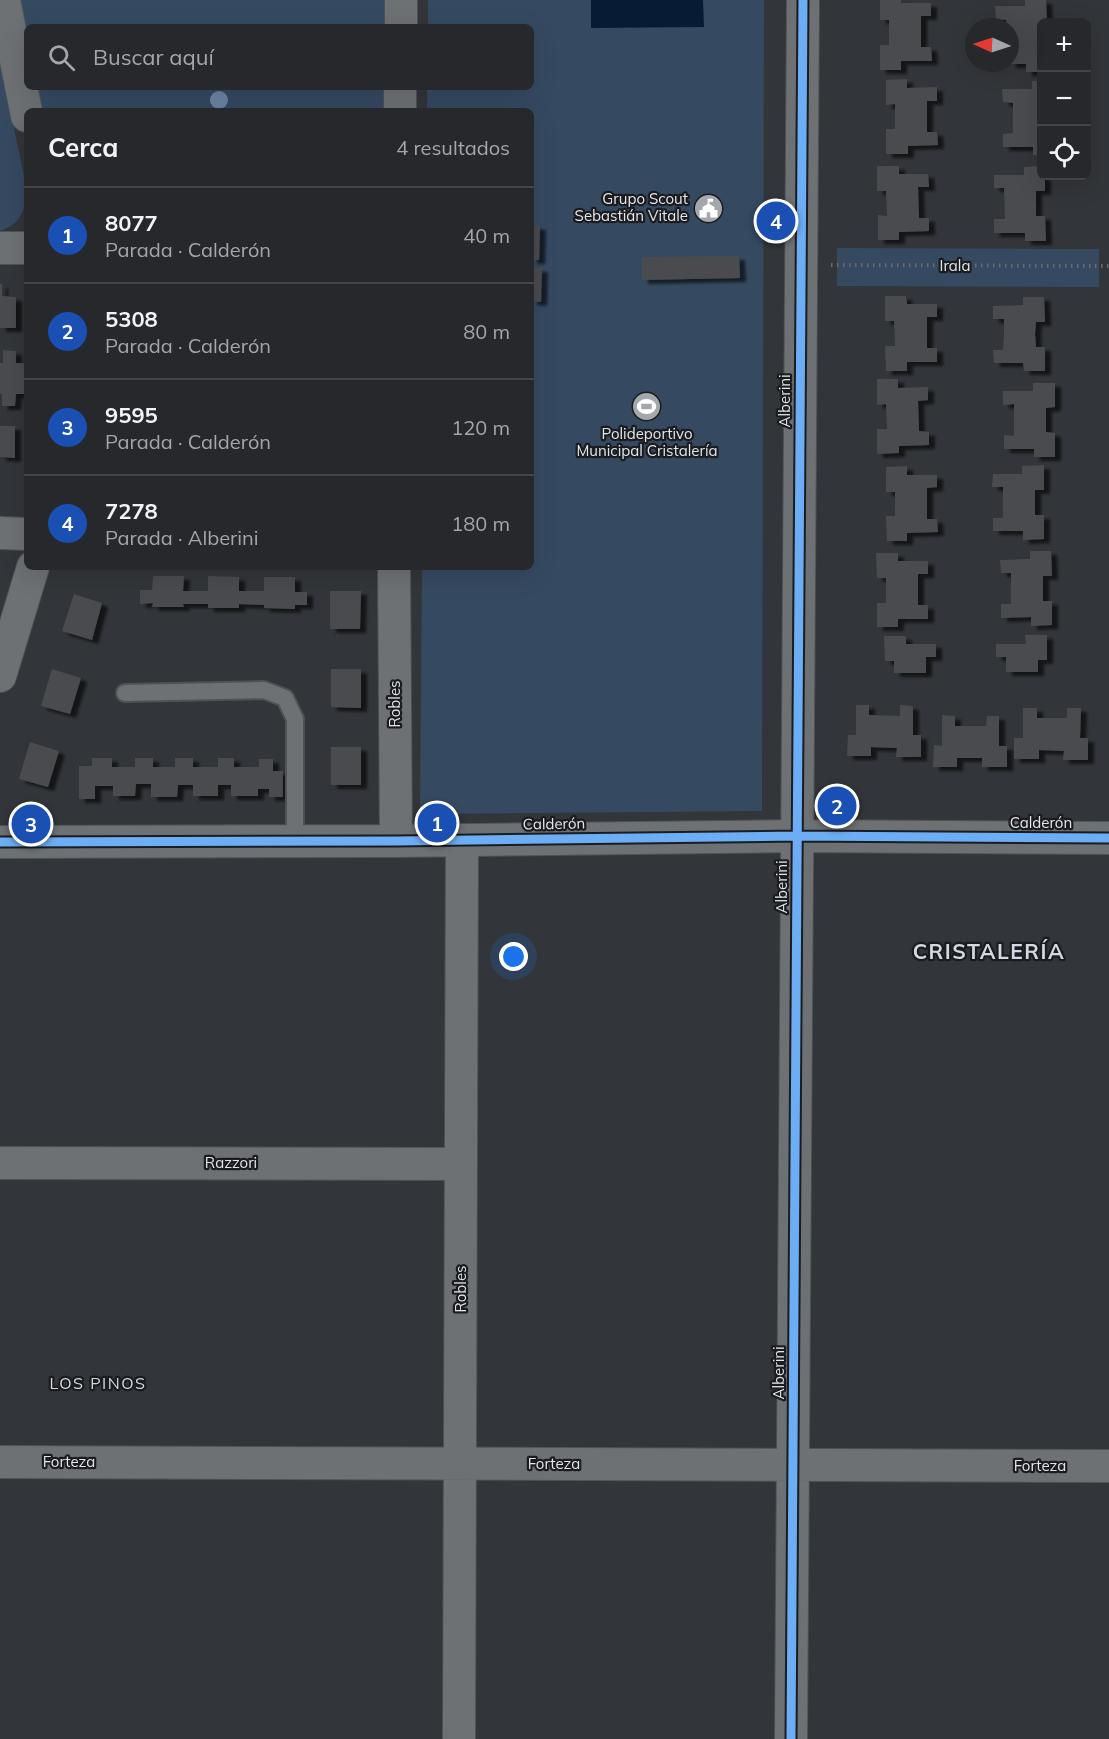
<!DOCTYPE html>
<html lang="es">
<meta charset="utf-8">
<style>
body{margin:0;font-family:Mulish,sans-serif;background:#2e3033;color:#f1f3f6}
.controls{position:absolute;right:18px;top:18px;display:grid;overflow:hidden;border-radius:9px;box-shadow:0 6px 24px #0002}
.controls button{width:54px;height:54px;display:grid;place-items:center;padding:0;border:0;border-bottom:2px solid #424447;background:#26282b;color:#f1f3f6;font:30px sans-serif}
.compass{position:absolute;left:965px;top:18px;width:54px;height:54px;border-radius:50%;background:#26282b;box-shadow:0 6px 24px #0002;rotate:273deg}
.you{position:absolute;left:514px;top:957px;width:21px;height:21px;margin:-15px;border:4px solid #fff;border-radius:50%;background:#1a73e8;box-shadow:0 0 0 9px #1a73e833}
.badge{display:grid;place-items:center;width:39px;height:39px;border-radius:50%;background:#a4a8ac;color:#fff;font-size:20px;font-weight:700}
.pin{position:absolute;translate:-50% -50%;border:3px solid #fff;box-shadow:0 2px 6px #0006}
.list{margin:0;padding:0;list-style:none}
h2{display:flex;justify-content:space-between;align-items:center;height:78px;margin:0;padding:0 24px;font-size:26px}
h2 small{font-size:20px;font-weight:400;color:#a4a6a9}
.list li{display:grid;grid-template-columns:39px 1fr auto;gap:18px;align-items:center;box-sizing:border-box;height:96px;padding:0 24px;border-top:2px solid #424447}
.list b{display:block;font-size:22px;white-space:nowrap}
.list p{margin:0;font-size:20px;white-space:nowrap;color:#a4a6a9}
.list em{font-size:20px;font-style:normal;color:#a4a6a9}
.icon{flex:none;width:33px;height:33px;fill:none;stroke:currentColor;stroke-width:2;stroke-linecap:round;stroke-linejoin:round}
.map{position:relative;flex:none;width:1109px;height:1739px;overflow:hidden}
.search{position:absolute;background:#26282b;box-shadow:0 6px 24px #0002;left:24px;top:24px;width:510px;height:66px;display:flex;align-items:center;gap:15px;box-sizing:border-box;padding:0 21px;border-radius:9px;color:#a4a6a9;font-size:22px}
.panel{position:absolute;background:#26282b;box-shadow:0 6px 24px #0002;left:24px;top:108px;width:510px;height:462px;border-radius:9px}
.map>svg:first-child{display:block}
.green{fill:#354961}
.water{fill:#071c34}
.building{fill:#494c4f;filter:url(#shadow)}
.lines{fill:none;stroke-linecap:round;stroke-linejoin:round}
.lane-casing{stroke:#4f5255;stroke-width:20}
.street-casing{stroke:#4f5255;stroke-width:34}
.path{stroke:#696b6f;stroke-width:4;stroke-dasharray:1.5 4.5;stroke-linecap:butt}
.lane{stroke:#6e7174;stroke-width:16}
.street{stroke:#6e7174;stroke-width:32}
.cycleway-casing{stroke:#1a1c1f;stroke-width:13}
.cycleway{stroke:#6dadf4;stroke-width:9}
.tree{fill:#6a84a3}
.labels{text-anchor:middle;stroke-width:4.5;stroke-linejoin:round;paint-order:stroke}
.poi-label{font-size:15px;fill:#e2e6ea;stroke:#1a1c1f;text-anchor:end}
.street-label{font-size:15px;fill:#e2e6ea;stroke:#1a1c1f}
.neighbourhood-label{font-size:16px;letter-spacing:1.5px;fill:#d2d9e2;stroke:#1a1c1f}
.district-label{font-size:21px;font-weight:bold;letter-spacing:1.5px;fill:#d2d9e2;stroke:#1a1c1f}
</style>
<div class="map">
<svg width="1109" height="1739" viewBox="0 0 1109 1739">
<defs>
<filter id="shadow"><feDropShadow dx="6" dy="4" stdDeviation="1.5" flood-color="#0009"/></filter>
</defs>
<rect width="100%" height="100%" fill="#323539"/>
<path class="green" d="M 20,0 L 384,0 L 384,27 L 27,27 L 27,47 L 19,9 Z
M 428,0 L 764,0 L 762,811 L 420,814 L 422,567 L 531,567 L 531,111 L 427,111 L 427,87 L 531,87 L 531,27 L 428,27 Z
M 0,63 L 27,190 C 25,211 21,224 0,231 Z
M 35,87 L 385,87 L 385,111 L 40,111 Z
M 837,248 L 1099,249 L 1099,287 L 837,286 Z"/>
<path class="water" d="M 591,0 L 703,0 L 704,27 L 591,28 Z"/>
<path class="building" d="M 880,0 L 901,0 L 901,3 L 931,3 L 931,16 L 921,16 L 921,47 L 931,47 L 932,61 L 901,61 L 901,70 L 880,70 L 880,45 L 889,45 L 889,20 L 880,20 Z
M 1025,0 L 1046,0 L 1047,22 L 1038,23 L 1038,48 L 1041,48 L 1041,72 L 1026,72 L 1026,64 L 1010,64 L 1010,27 L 1006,27 L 1006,20 L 996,19 L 995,6 L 1025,6 Z
M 907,79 L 907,88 L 937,87 L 937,101 L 927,101 L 927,132 L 937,132 L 938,145 L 908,146 L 908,154 L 886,154 L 886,129 L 895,129 L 895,104 L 886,105 L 886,80 Z
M 1032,81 L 1041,81 L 1041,155 L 1033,155 L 1033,147 L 1003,147 L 1003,134 L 1013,133 L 1013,103 L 1003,102 L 1002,89 L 1032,89 Z
M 877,166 L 899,166 L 899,174 L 928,174 L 929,187 L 918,187 L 919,218 L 929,218 L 929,231 L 899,232 L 899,240 L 878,240 L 878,215 L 887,216 L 886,191 L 877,191 Z
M 1041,166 L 1041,176 L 1045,176 L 1045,191 L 1036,191 L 1036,216 L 1045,216 L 1046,241 L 1025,241 L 1025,233 L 994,233 L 994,219 L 1005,219 L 1004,188 L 994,188 L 994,175 L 1024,175 L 1024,167 Z
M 531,225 L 540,226 L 539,260 L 531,260 Z
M 739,256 L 740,278 L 642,280 L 642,257 Z
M 531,268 L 542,268 L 541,302 L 531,301 Z
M 0,284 L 2,284 L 2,296 L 16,297 L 16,328 L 0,328 Z
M 885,296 L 906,296 L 907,304 L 937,304 L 937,317 L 927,317 L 927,348 L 937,348 L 937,362 L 907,362 L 907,371 L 886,371 L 885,346 L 895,346 L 894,321 L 885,321 Z
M 1023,297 L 1044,297 L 1045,322 L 1036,322 L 1035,334 L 1036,347 L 1045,347 L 1045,371 L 1024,371 L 1023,363 L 994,363 L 993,350 L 1003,350 L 1004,335 L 1004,319 L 993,319 L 993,306 L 1023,305 Z
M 3,350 L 16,351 L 16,363 L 27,363 L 27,394 L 16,394 L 15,406 L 2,406 L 2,394 L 0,394 L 0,363 L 3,363 Z
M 877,379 L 898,379 L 898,388 L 928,387 L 928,400 L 918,401 L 919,431 L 929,432 L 929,445 L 899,446 L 899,453 L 877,454 L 877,429 L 887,429 L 886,404 L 877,405 Z
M 1033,383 L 1055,383 L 1055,407 L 1046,408 L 1046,432 L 1055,433 L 1055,457 L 1034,457 L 1034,449 L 1004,449 L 1004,435 L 1014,436 L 1014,404 L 1003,405 L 1003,391 L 1033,391 Z
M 0,426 L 15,426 L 15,458 L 0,457 Z
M 1044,465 L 1044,490 L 1035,490 L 1035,515 L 1044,515 L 1044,539 L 1023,540 L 1023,531 L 993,531 L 993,518 L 1003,518 L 1003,487 L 992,487 L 993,474 L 1022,474 L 1022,466 Z
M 907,466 L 907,475 L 937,475 L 937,487 L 927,488 L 927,519 L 937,519 L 938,532 L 907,533 L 907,541 L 887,541 L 886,516 L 895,516 L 895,492 L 886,492 L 886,467 Z
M 1030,551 L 1051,551 L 1052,576 L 1043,576 L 1043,601 L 1052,601 L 1052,625 L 1031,626 L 1031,617 L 1001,618 L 1001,604 L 1011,604 L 1011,573 L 1001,573 L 1000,560 L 1030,559 Z
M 876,553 L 898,553 L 898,561 L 928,561 L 928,574 L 918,574 L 918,605 L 928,605 L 928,619 L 898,619 L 898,627 L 877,627 L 877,603 L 886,603 L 886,578 L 877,578 Z
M 153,576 L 184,576 L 183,591 L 208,591 L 208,576 L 239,577 L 239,591 L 264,591 L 264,577 L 295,577 L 295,592 L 307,592 L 307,605 L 295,605 L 295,609 L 264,608 L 264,605 L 239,604 L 239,608 L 208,608 L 208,604 L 183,604 L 184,607 L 152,607 L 153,603 L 140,604 L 140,590 L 152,590 Z
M 330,591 L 361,591 L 360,629 L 330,629 Z
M 74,594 L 102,603 L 92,640 L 62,631 Z
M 1025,635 L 1047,635 L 1047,660 L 1038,660 L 1038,672 L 1006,672 L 1006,657 L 996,657 L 996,644 L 1026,644 Z
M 884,636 L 906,636 L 906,644 L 936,644 L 936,657 L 926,657 L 926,673 L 894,673 L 894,661 L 885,661 Z
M 52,669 L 81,678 L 70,714 L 41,706 Z
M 331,669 L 361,669 L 361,708 L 331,707 Z
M 856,705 L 869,705 L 869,715 L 900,716 L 900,705 L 913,706 L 913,735 L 921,735 L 921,757 L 896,757 L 897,748 L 871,747 L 871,756 L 847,756 L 848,735 L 856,735 Z
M 1023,708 L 1037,708 L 1037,718 L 1067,718 L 1067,708 L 1081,708 L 1080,738 L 1088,738 L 1088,760 L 1063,760 L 1064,751 L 1039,750 L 1039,759 L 1014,759 L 1014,738 L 1023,738 Z
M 942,715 L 955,716 L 955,726 L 986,726 L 987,716 L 999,716 L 999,746 L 1007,746 L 1007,767 L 982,767 L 982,758 L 957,758 L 957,767 L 933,767 L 934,745 L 942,746 Z
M 30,742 L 59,751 L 48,787 L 19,779 Z
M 331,747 L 361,747 L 361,785 L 331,785 Z
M 92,758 L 112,758 L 112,767 L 135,767 L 135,758 L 153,758 L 153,767 L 175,767 L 175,758 L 193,758 L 193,767 L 218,767 L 218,758 L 234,758 L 234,767 L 259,767 L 259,759 L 273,759 L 273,771 L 283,771 L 283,797 L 269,797 L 269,789 L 258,789 L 258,796 L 231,796 L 231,785 L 218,785 L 218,796 L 193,796 L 193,785 L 178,785 L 177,797 L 151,797 L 151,784 L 136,784 L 135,796 L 113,796 L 113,786 L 95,786 L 95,799 L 79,799 L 79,766 L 92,766 Z"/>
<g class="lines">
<defs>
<path id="lane" d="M 125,693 L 264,690 L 285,698 L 295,719 L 295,841"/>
<path id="street" d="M 4,0 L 27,116
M 401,27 L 401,0
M 400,111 L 400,87
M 0,248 L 27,248
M 0,533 L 27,534
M 394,567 L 396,841
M 0,676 L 33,567
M 0,842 L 396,841 L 797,836 L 1109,838
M 0,1163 L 461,1164
M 0,1462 L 1109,1466
M 459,1739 L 462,840
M 791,1739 L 803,0"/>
</defs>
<use href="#lane" class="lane-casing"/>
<use href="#street" class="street-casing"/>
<path class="path" d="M 831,265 L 1109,266"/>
<use href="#lane" class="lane"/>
<use href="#street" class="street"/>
<defs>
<path id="cycleway" d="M 0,842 L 396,841 L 797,836 L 1109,838
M 791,1739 L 803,0"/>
</defs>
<use href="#cycleway" class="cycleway-casing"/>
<use href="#cycleway" class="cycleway"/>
</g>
<circle class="tree" cx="219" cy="100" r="9"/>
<defs>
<symbol id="civic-disc" viewBox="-11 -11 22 22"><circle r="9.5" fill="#a4a8ac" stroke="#1a1c1f"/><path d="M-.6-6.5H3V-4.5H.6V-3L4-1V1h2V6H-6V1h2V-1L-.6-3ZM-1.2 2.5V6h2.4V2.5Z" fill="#fff"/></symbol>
<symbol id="stadium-disc" viewBox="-11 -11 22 22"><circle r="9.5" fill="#a4a8ac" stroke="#1a1c1f"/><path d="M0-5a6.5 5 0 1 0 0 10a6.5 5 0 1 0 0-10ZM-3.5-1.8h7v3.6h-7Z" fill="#fff"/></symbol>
</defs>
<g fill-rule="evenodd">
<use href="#civic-disc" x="692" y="192" width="33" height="33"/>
<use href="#stadium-disc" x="630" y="390" width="33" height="33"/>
</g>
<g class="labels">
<g class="poi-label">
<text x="688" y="204">Grupo Scout<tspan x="688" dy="17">Sebastián Vitale</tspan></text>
<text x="647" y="439" text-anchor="middle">Polideportivo<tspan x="647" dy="17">Municipal Cristalería</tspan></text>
</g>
<g class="street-label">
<text x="955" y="271">Irala</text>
<text transform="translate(785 401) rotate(-90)" y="5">Alberini</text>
<text transform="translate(395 704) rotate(-90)" y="5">Robles</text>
<text x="1041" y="828">Calderón</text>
<text transform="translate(554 824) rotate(-1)" y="5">Calderón</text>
<text transform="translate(782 887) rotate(-90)" y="5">Alberini</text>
<text x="231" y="1168">Razzori</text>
<text transform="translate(461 1289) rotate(-90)" y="5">Robles</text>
<text transform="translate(779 1373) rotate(-90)" y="5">Alberini</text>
<text x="69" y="1467">Forteza</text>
<text x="554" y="1469">Forteza</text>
<text x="1040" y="1471">Forteza</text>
</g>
<g class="neighbourhood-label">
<text x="98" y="1389">LOS PINOS</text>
</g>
<g class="district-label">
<text x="989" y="959">CRISTALERÍA</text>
</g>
</g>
</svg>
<div class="controls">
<button>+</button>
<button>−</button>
<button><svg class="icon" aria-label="locate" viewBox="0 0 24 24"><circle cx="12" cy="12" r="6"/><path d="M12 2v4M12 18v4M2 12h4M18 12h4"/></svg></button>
</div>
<svg class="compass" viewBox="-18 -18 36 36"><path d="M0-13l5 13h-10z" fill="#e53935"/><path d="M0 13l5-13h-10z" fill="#a4a6a9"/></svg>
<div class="you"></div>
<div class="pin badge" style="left:437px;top:823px;background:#1a4fb4">1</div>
<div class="pin badge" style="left:837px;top:806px;background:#1a4fb4">2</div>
<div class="pin badge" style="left:31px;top:824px;background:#1a4fb4">3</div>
<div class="pin badge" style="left:776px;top:221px;background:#1a4fb4">4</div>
<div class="search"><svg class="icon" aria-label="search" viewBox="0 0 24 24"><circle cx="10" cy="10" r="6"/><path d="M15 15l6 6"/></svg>Buscar aquí</div>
<section class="panel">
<h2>Cerca<small>4 resultados</small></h2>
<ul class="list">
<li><span class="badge" style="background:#1a4fb4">1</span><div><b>8077</b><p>Parada · Calderón</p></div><em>40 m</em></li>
<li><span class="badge" style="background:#1a4fb4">2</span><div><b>5308</b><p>Parada · Calderón</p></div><em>80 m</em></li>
<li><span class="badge" style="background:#1a4fb4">3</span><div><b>9595</b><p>Parada · Calderón</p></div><em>120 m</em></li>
<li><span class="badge" style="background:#1a4fb4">4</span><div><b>7278</b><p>Parada · Alberini</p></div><em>180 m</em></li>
</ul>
</section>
</div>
